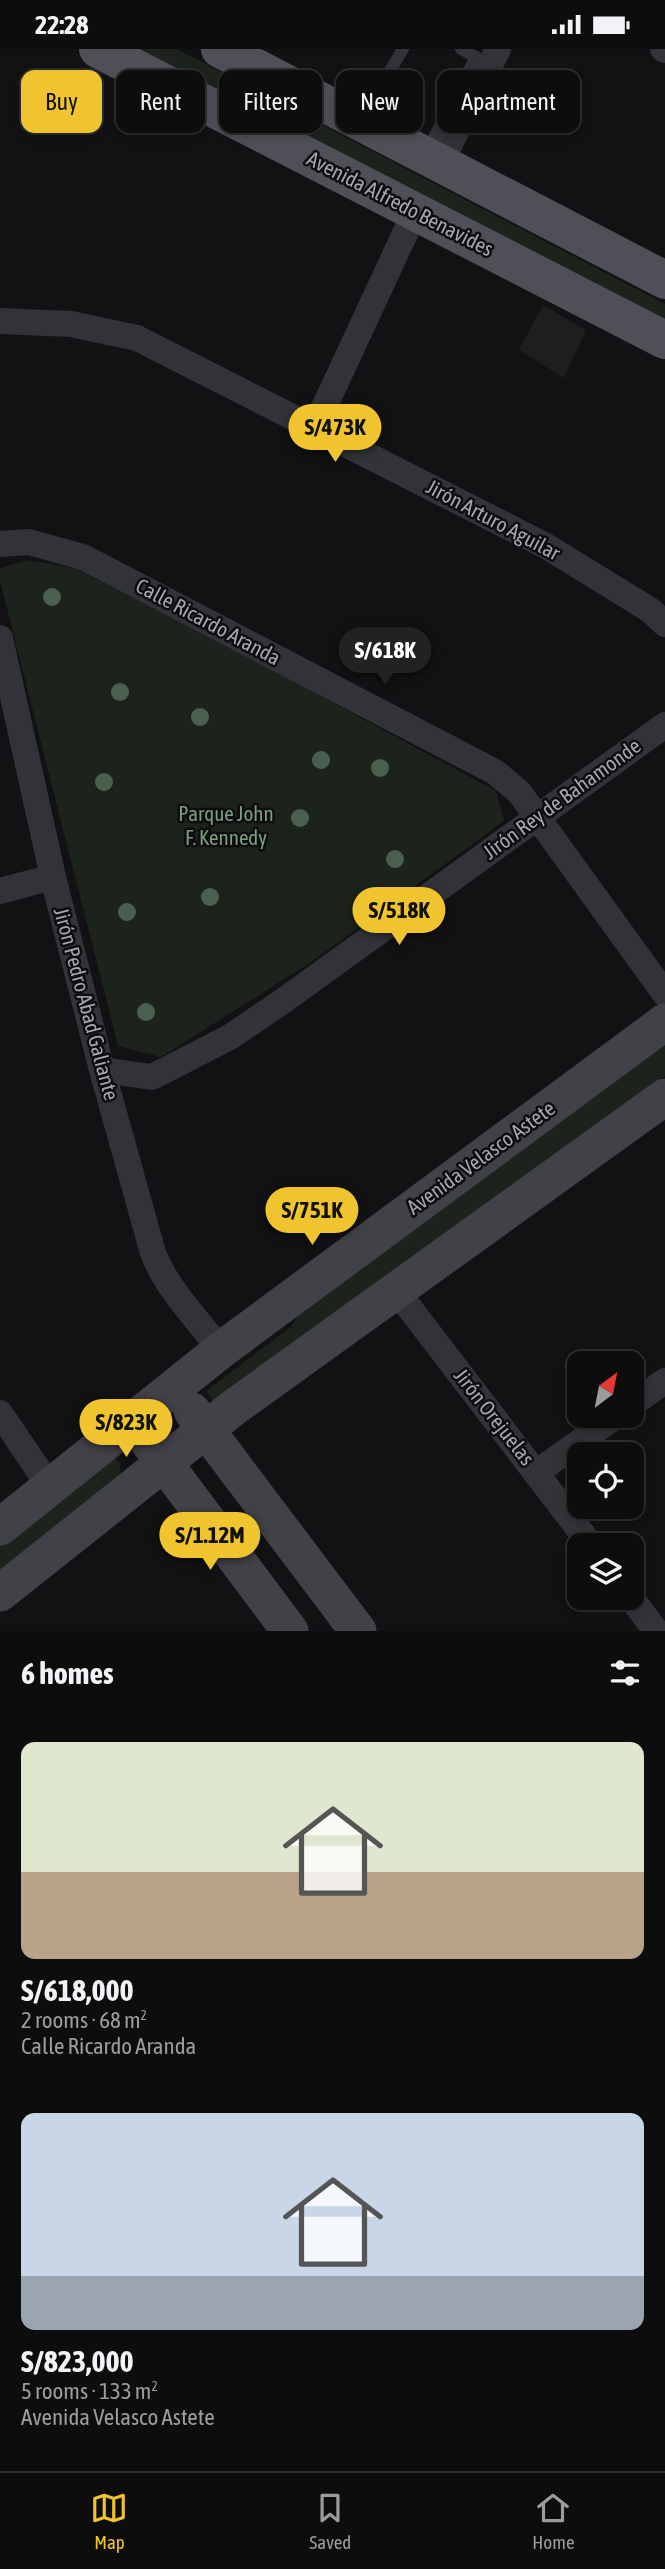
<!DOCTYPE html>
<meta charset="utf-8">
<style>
:root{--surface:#0e0d0e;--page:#1c1b1c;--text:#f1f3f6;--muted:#9b9c9e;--line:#2e2d2e;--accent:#efc42e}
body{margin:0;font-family:"Asap Condensed",sans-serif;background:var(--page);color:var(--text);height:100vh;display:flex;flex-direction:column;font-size:26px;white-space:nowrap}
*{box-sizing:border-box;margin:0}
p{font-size:23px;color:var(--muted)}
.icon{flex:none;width:38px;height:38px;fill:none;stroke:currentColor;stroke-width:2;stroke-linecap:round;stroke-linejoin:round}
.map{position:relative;height:1582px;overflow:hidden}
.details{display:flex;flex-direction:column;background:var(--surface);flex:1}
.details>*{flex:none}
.top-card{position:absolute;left:21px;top:21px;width:623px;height:63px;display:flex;gap:14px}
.needle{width:46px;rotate:32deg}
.fabs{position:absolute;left:567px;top:1302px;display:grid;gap:14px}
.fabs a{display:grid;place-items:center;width:77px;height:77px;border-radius:14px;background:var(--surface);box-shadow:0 4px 10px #0003,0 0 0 2px var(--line);font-size:35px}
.price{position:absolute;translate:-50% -60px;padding:0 16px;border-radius:24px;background:var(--accent);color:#111;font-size:23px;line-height:46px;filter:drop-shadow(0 2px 4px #0008)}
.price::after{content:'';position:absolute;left:50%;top:42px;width:21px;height:16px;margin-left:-10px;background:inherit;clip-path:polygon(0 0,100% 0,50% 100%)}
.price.current{background:#222;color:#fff}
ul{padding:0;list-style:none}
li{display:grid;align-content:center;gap:14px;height:371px;padding:0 21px}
li span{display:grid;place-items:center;height:217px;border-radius:14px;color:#555}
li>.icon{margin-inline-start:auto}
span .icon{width:126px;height:126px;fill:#fffc;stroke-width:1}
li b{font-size:30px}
h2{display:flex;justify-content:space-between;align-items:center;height:84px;padding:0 21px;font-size:30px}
.pill{padding:0 24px;border-radius:14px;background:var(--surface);box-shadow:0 4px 10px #0003,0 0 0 2px var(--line);font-size:24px;line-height:63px}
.pill.current{background:var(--accent);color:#111}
.status{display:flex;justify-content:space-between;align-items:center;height:49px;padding:0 35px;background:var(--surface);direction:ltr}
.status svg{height:19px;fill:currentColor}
.dock{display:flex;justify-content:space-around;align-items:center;height:98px;border-top:2px solid var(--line);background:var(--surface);font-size:19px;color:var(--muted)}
.dock a{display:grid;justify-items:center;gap:4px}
.dock .current{color:var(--accent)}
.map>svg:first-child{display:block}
</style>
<div class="status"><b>22:28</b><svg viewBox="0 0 49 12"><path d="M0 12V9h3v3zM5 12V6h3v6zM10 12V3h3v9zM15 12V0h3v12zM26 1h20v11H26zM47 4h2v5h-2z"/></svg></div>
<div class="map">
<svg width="665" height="1582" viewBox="0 0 665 1582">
<rect width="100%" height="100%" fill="#121113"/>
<path fill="#1e1d20" d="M543 256 586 281 564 329 519 301Z"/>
<path fill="#1c231d" d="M121 0H177L665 255V280Z
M28 511 75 519 280 625 496 742 504 772 310 914 161 1008 118 997 0 532V519Z
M665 991V1027L220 1352 214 1353 206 1342 291 1278 305 1256Z
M112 1406 120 1414 121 1434 0 1529V1493Z"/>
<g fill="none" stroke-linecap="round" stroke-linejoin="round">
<path stroke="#323338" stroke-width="12" d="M362 69 403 0
M427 102 476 8 461 0"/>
<path stroke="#323338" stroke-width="26" d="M663 0 665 1
M440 114 498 0
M0 272 71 275 137 289 546 497 650 561 665 575
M315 378 415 163
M0 495 29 493 83 508 495 723 519 743 665 945
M0 589 53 828 102 1021 153 1204C167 1240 197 1270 221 1301
M0 842 53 828
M102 1021 152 1028 230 988 283 952 665 676
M395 1240 591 1496
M632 1355 665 1332
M0 1364 50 1438
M537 1423 616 1367
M631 1549 656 1582"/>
<path stroke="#414148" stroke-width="37" d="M192 1362 358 1582
M150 1395 290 1582
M0 1478 221 1301 665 973
M0 1544 233 1359 665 1048"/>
<path stroke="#4f4f57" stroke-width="38" d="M98 0 665 291
M220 0 665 231"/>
</g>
<g fill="#4b5f4f">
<circle cx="52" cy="548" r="9"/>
<circle cx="120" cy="643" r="9"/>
<circle cx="200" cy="668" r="9"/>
<circle cx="321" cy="711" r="9"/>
<circle cx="380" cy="719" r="9"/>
<circle cx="104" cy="733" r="9"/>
<circle cx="300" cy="769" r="9"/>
<circle cx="395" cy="810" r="9"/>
<circle cx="210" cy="848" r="9"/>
<circle cx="127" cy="863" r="9"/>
<circle cx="146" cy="963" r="9"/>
</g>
<g text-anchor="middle" stroke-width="5" stroke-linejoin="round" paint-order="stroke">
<g font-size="21" fill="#a3a6b3" stroke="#0d0c0e">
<text transform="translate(400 155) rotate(27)" y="7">Avenida Alfredo Benavides</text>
<text transform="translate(493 471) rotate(28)" y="7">Jirón Arturo Aguilar</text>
<text transform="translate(208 573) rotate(28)" y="7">Calle Ricardo Aranda</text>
<text transform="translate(562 750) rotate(-36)" y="7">Jirón Rey de Bahamonde</text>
<text transform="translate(86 955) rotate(75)" y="7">Jirón Pedro Abad Galiante</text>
<text transform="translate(481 1109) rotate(-36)" y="7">Avenida Velasco Astete</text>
<text transform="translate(494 1368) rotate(52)" y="7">Jirón Orejuelas</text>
</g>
<g font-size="21" fill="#7a9e80" stroke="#0d0c0e">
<text x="226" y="772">Parque John<tspan x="226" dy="24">F. Kennedy</tspan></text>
</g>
</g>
</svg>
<div class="fabs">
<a><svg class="needle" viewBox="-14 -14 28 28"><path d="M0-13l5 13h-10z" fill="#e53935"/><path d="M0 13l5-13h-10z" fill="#9b9c9e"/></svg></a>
<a><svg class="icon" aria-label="locate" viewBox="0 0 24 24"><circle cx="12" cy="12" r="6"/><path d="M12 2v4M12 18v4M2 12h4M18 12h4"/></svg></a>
<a><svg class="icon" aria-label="layers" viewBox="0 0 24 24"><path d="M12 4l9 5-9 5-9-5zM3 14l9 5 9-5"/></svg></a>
</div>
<b class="price" style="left:335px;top:415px">S/473K</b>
<b class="price current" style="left:385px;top:638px">S/618K</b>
<b class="price" style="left:399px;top:898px">S/518K</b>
<b class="price" style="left:312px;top:1198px">S/751K</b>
<b class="price" style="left:126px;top:1410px">S/823K</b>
<b class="price" style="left:210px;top:1523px">S/1.12M</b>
<div class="top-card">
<a class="pill current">Buy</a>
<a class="pill">Rent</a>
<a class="pill">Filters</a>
<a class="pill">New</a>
<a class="pill">Apartment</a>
</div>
</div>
<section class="details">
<h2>6 homes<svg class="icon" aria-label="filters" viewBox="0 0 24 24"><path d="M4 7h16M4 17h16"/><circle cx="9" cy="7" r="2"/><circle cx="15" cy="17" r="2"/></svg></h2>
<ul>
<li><span style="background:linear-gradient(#dfe7d0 60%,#b9a48a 0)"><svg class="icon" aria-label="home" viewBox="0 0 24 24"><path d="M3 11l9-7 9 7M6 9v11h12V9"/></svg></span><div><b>S/618,000</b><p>2 rooms · 68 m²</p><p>Calle Ricardo Aranda</p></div></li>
<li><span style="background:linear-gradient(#c9d6e8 75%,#9aa5b1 0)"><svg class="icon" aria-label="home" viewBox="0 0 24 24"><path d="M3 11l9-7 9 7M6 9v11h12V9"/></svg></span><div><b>S/823,000</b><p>5 rooms · 133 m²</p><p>Avenida Velasco Astete</p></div></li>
</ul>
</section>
<nav class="dock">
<a class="current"><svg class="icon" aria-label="map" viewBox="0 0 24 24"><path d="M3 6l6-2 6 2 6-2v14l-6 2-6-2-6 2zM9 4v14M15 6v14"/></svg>Map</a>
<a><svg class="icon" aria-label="saved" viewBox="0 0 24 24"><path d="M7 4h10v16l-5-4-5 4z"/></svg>Saved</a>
<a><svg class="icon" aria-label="home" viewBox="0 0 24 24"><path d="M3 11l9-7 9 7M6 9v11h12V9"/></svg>Home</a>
</nav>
